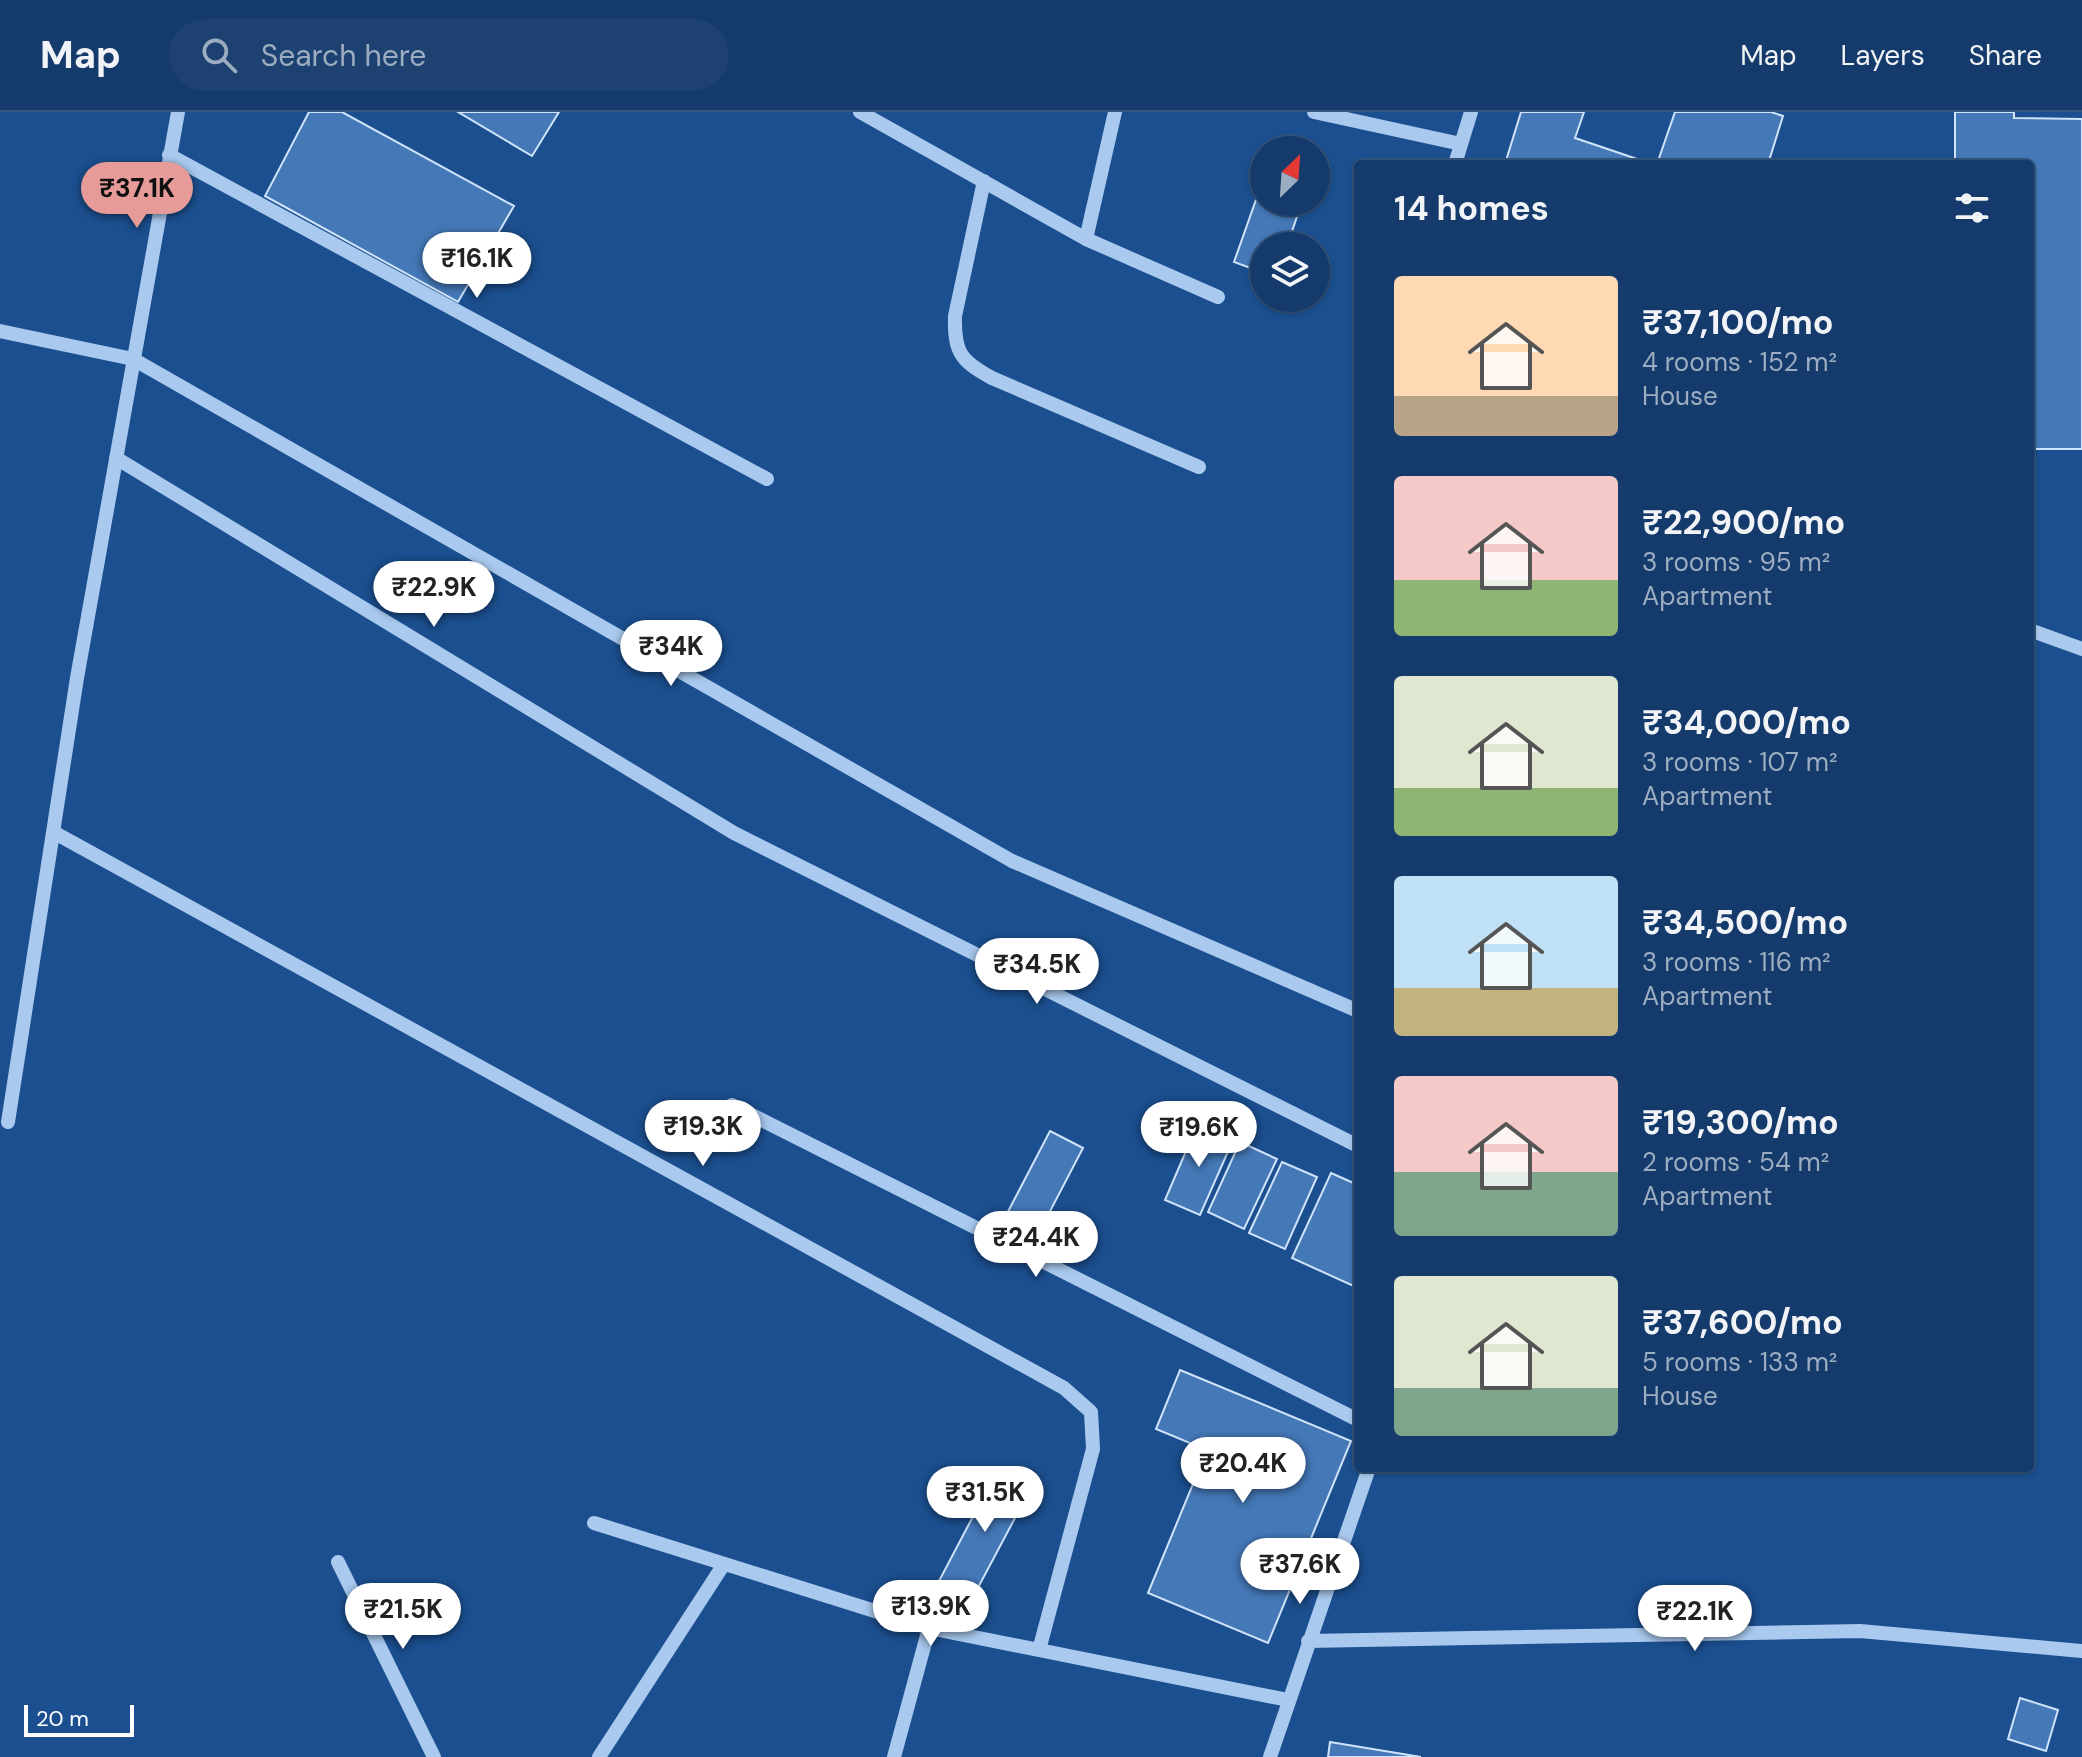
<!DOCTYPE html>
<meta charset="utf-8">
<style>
:root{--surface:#143b6b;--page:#1d4271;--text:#f1f3f6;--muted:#9dadc1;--line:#33557e;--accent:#e69b98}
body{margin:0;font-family:"DM Sans",sans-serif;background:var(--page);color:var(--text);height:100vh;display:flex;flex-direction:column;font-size:30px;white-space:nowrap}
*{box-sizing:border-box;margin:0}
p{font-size:26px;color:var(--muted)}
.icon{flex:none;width:44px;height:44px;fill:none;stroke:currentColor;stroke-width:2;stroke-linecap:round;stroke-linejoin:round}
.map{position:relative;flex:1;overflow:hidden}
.side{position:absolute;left:1354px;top:48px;width:680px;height:1312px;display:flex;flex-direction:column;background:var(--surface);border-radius:8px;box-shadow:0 2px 6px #0004,0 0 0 2px var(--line)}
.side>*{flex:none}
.needle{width:52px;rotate:25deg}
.buttons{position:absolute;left:1250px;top:24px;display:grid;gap:16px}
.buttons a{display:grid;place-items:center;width:80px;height:80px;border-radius:50%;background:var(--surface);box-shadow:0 2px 6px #0004,0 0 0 2px var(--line);font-size:40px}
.scale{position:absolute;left:24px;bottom:20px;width:110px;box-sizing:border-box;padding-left:8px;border:4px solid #fff;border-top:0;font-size:22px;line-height:28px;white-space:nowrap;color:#fff;-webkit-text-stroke:6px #1b4f8f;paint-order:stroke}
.price{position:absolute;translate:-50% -68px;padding:0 18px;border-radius:28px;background:#fff;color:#222;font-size:26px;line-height:52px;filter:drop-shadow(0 2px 4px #0008)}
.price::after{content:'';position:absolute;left:50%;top:48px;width:24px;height:18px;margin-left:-12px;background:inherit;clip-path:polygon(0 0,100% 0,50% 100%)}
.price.active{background:var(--accent);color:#111}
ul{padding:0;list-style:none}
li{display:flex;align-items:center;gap:24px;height:200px;padding:0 40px}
li span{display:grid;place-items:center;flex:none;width:224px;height:160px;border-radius:8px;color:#555}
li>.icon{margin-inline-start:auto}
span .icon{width:96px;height:96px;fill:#fffc;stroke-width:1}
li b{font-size:34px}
h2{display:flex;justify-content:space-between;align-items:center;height:96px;padding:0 40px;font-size:34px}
header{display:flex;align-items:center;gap:48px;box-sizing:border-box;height:112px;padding:0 40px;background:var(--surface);border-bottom:2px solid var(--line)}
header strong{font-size:38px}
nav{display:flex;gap:44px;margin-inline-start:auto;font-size:28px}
.search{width:560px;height:72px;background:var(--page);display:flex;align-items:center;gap:20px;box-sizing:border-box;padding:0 28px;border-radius:44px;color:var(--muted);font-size:30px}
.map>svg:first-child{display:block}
</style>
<header>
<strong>Map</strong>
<div class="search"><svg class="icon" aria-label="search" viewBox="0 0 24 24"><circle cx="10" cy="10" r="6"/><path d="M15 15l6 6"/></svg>Search here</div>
<nav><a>Map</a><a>Layers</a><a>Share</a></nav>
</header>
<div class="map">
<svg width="2082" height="1645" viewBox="0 0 2082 1645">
<rect width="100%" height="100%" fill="#1b4f8f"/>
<path fill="#4478b7" stroke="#cfe3fa" stroke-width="2" d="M309 0H342L514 94 458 190 265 84Z
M458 0H559L532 44Z
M1521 0H1584L1575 26 1652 52H1505Z
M1675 0H1771L1783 4 1768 52H1657Z
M1955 0H2014V6L2082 7V337H2030V52H1955Z
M1264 65V90H1302L1287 134H1264V161L1234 150Z
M1198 1011 1234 1026 1200 1103 1165 1088Z
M1050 1019 1083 1036 1034 1130 1001 1113Z
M1240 1030 1277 1047 1244 1117 1208 1100Z
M1282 1050 1317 1065 1285 1137 1249 1121Z
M1331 1061 1358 1073V1176L1292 1146Z
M1180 1258 1351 1329 1268 1531 1148 1481 1207 1338 1156 1317Z
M998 1357 1032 1374 972 1487 939 1469Z
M2020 1586 2058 1598 2046 1639 2008 1627Z
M1330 1630 1421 1645H1328Z"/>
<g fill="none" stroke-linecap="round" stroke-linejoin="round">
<path stroke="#a9c9ee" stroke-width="14" d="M860 0 1086 127 1218 185
M1314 0 1461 32
M169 43 767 367
M1455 52 1471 0
M984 69 955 204C954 241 961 249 992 266L1199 355
M1086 127 1115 0
M0 219 133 247 1012 749 1358 899
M116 346 734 721 1358 1034
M2030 518 2082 537
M55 721 1064 1276 1091 1300 1093 1337 1039 1538
M732 993 1358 1308
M8 1010 77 566 178 0
M594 1411 929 1516 1288 1588
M338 1450 434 1645
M1308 1529 1860 1519 2082 1539
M599 1645 724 1452
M894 1645 929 1516
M1270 1645 1369 1356"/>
</g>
</svg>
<div class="buttons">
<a><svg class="needle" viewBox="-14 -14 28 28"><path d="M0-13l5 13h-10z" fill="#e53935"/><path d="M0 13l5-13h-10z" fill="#9dadc1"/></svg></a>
<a><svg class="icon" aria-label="layers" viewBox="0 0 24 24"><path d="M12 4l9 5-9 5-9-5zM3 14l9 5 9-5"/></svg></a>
</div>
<div class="scale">20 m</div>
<b class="price active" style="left:137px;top:118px">₹37.1K</b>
<b class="price" style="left:477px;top:188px">₹16.1K</b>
<b class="price" style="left:434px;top:517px">₹22.9K</b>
<b class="price" style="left:671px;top:576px">₹34K</b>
<b class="price" style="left:1037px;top:894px">₹34.5K</b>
<b class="price" style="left:703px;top:1056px">₹19.3K</b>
<b class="price" style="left:1199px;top:1057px">₹19.6K</b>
<b class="price" style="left:1036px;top:1167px">₹24.4K</b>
<b class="price" style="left:1243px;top:1393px">₹20.4K</b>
<b class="price" style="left:985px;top:1422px">₹31.5K</b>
<b class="price" style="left:1300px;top:1494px">₹37.6K</b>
<b class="price" style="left:931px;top:1536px">₹13.9K</b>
<b class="price" style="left:403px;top:1539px">₹21.5K</b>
<b class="price" style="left:1695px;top:1541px">₹22.1K</b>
<section class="side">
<h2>14 homes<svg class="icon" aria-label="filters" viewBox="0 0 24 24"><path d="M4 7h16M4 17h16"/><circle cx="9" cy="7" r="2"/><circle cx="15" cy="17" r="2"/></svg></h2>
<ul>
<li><span style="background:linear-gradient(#ffd9b3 75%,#b9a48a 0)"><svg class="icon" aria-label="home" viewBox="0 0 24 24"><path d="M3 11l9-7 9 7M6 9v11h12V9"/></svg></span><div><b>₹37,100/mo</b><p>4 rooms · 152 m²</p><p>House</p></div></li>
<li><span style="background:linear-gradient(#f6c9c9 65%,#8fb573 0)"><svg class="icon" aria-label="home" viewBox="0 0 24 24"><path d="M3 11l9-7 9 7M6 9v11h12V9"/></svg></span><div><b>₹22,900/mo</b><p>3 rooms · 95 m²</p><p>Apartment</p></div></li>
<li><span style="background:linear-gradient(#dfe7d0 70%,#8fb573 0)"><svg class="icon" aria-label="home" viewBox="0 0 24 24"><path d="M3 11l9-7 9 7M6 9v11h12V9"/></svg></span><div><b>₹34,000/mo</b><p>3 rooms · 107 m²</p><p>Apartment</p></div></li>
<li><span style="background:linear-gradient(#bfe0f5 70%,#c2b280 0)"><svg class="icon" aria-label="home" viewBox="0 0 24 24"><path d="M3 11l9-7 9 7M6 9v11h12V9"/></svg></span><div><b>₹34,500/mo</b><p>3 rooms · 116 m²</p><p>Apartment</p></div></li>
<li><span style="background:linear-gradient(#f6c9c9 60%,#7fa58c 0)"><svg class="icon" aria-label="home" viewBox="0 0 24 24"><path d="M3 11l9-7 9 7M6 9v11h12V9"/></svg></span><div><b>₹19,300/mo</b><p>2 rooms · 54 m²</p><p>Apartment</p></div></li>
<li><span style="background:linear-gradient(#dfe7d0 70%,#7fa58c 0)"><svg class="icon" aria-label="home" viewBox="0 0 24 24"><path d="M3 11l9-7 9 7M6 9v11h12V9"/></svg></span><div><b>₹37,600/mo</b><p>5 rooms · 133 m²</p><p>House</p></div></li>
</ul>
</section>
</div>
